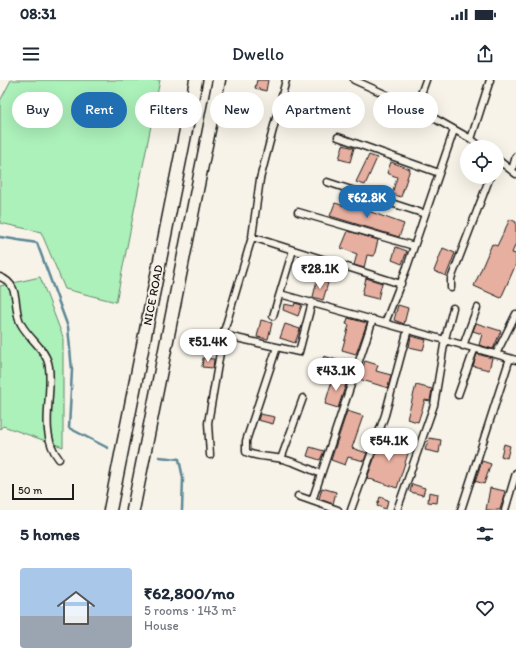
<!DOCTYPE html>
<meta charset="utf-8">
<style>
:root{--surface:#fff;--page:#f2f2f3;--text:#1f2937;--muted:#747a83;--line:#e0e1e3;--accent:#1f6fb2}
body{margin:0;font-family:Itim,sans-serif;background:var(--page);color:var(--text);height:100vh;display:flex;flex-direction:column;font-size:15px;white-space:nowrap}
*{box-sizing:border-box;margin:0}
p{font-size:13px;color:var(--muted)}
.icon{flex:none;width:22px;height:22px;fill:none;stroke:currentColor;stroke-width:2;stroke-linecap:round;stroke-linejoin:round}
.map{position:relative;height:430px;overflow:hidden}
.drawer{display:flex;flex-direction:column;background:var(--surface);flex:1}
.drawer>*{flex:none}
.guide{position:absolute;left:12px;top:12px;width:492px;height:36px;display:flex;gap:8px}
.tools{position:absolute;left:460px;top:60px;display:grid;gap:8px}
.tools a{display:grid;place-items:center;width:44px;height:44px;border-radius:50%;background:var(--surface);box-shadow:0 4px 16px #0002;font-size:20px}
.scale{position:absolute;left:12px;bottom:10px;width:62px;box-sizing:border-box;padding-left:4px;border:2px solid #1c1c1c;border-top:0;font-size:11px;line-height:14px;white-space:nowrap;color:#1c1c1c;-webkit-text-stroke:3px #f7f3e8;paint-order:stroke}
.price{position:absolute;translate:-50% -34px;padding:0 9px;border-radius:14px;background:#fff;color:#222;font-size:13px;line-height:26px;filter:drop-shadow(0 1px 2px #0008)}
.price::after{content:'';position:absolute;left:50%;top:24px;width:12px;height:9px;margin-left:-6px;background:inherit;clip-path:polygon(0 0,100% 0,50% 100%)}
.price.active{background:var(--accent);color:#fff}
ul{padding:0;list-style:none}
li{display:flex;align-items:center;gap:12px;height:100px;padding:0 20px}
li+li{border-top:1px solid var(--line)}
li span{display:grid;place-items:center;flex:none;width:112px;height:80px;border-radius:4px;color:#555}
li>.icon{margin-inline-start:auto}
span .icon{width:48px;height:48px;fill:#fffc;stroke-width:1}
li b{font-size:17px}
h2{display:flex;justify-content:space-between;align-items:center;height:48px;padding:0 20px;font-size:17px}
.pill{padding:0 14px;border-radius:18px;background:var(--surface);box-shadow:0 4px 16px #0002;font-size:14px;line-height:36px}
.pill.active{background:var(--accent);color:#fff}
.status{display:flex;justify-content:space-between;align-items:center;height:28px;padding:0 20px;background:var(--surface);direction:ltr}
.status svg{height:11px;fill:currentColor}
header{display:flex;justify-content:space-between;align-items:center;height:52px;padding:0 20px;background:var(--surface);font-size:18px;font-weight:600}
.map>svg:first-child{display:block}
</style>
<div class="status"><b>08:31</b><svg viewBox="0 0 49 12"><path d="M0 12V9h3v3zM5 12V6h3v6zM10 12V3h3v9zM15 12V0h3v12zM26 1h20v11H26zM47 4h2v5h-2z"/></svg></div>
<header><svg class="icon" aria-label="menu" viewBox="0 0 24 24"><path d="M4 6h16M4 12h16M4 18h16"/></svg>Dwello<svg class="icon" aria-label="share" viewBox="0 0 24 24"><path d="M12 15V3M7 8l5-5 5 5M5 13v7h14v-7"/></svg></header>
<div class="map">
<svg width="516" height="430" viewBox="0 0 516 430">
<rect width="100%" height="100%" fill="#f7f3e8"/>
<filter id="ink" filterUnits="userSpaceOnUse"><feTurbulence type="fractalNoise" baseFrequency=".025" numOctaves="2"/><feDisplacementMap in="SourceGraphic" scale="8" xChannelSelector="R" yChannelSelector="G"/><feConvolveMatrix kernelMatrix="1 2 1 2 8 2 1 2 1" color-interpolation-filters="sRGB"/></filter>
<g filter="url(#ink)">
<path fill="#acf0ba" stroke="#64866b" d="M11 0H160L116 222 65 209 41 152 0 143V21Z
M40 197 63 257V367L3 346 0 349V206Z"/>
<g fill="none" stroke-linecap="round" stroke-linejoin="round">
<path stroke="#5c8796" stroke-width="2.5" d="M0 157 37 163 68 247 72 290 69 348 108 368
M159 377 179 379 183 398 182 430"/>
</g>
<path fill="#e7af9f" stroke="#1c1c1c" d="M257 0H268L266 11 255 8Z
M343 65 354 68 350 82 339 79Z
M369 75 377 78 365 105 356 102Z
M391 82 410 89 401 117 392 114 397 97 387 93Z
M335 123 348 127 349 124 404 144 399 157 330 136Z
M510 139 516 142V163L512 173 516 174V184L501 218 474 206 492 164 497 166Z
M348 151 378 160 374 176 367 175 364 188 354 185 357 174 341 168Z
M396 167 407 171 402 184 392 180Z
M443 168 455 173 446 196 434 191Z
M366 198 382 203 378 219 362 215Z
M317 200 328 203 323 220 313 217Z
M295 223 302 225 298 236 283 230 284 224 294 226Z
M398 225 408 228 404 244 394 240Z
M348 238 367 243 356 274 342 270 349 245 346 244Z
M261 240 272 243 268 259 257 257Z
M476 243 501 251 493 269 479 265 482 254 473 251Z
M285 244 300 249 295 263 280 258Z
M411 256 426 260 423 270 409 267Z
M477 274 492 278 489 290 473 286Z
M324 276 340 281 337 292 320 287Z
M203 278 214 279 213 288 202 287Z
M365 281 378 285 376 291 391 295 388 308 359 299Z
M333 297 347 301 338 328 325 324Z
M416 305 432 309 430 321 425 320 418 342 407 339Z
M347 331 363 336 352 368 367 373 364 381 348 377 345 385 331 380Z
M260 334 275 337 273 344 258 340Z
M383 355 411 364 397 408 367 398Z
M429 358 441 360 439 373 425 370Z
M504 364 510 366 507 378 501 376Z
M310 367 324 371 320 380 307 376Z
M482 381 491 384 484 404 475 401Z
M412 404 425 408 423 415 410 412Z
M322 408 336 412 333 424 319 419Z
M490 408 505 411 500 430H486Z
M429 412 438 414 437 423 428 422Z
M380 417 388 420 386 429 377 426Z"/>
<g fill="none" stroke-linecap="round" stroke-linejoin="round">
<g stroke="#1c1c1c" stroke-width="9">
<path id="street" d="M354 0 416 28 426 0
M416 28 471 59 481 67
M338 57 439 93
M471 59 490 0
M497 79 516 94
M512 90 516 76
M327 102 425 134
M298 132 414 166
M252 157 401 204
M0 197C22 205 12 229 21 244 29 259 47 270 49 287 53 318 38 353 59 379
M451 208V199L490 97
M280 214 516 280
M273 236 293 170
M385 243 407 187 454 50
M223 255 299 272 312 222
M463 266 477 228
M277 267 246 361V372C256 377 265 376 277 378 292 380 307 388 321 394
M496 274 516 234
M458 315 474 270
M210 375 208 343 223 255 252 157 260 99 286 0
M281 379 303 318
M298 416 338 430
M312 421 373 239
M351 430 385 335 408 249
M397 430 434 325 445 259 453 228
M461 430 510 278
M505 430 516 393"/>
</g>
<g stroke="#1c1c1c" stroke-width="15">
<path id="highway" d="M110 430 196 0
M133 430 219 0"/>
</g>
<use href="#street" stroke="#f7f3e8" stroke-width="6"/>
<use href="#highway" stroke="#f7f3e8" stroke-width="12"/>
</g>
</g>
<g text-anchor="middle" stroke-width="3.5" stroke-linejoin="round" paint-order="stroke">
<g font-size="12" fill="#1c1c1c" stroke="#f7f3e8">
<text transform="translate(153 215) rotate(-79)" y="4">NICE ROAD</text>
</g>
</g>
</svg>
<div class="tools">
<a><svg class="icon" aria-label="locate" viewBox="0 0 24 24"><circle cx="12" cy="12" r="6"/><path d="M12 2v4M12 18v4M2 12h4M18 12h4"/></svg></a>
</div>
<div class="scale">50 m</div>
<b class="price active" style="left:367px;top:139px">₹62.8K</b>
<b class="price" style="left:320px;top:210px">₹28.1K</b>
<b class="price" style="left:208px;top:283px">₹51.4K</b>
<b class="price" style="left:336px;top:312px">₹43.1K</b>
<b class="price" style="left:389px;top:382px">₹54.1K</b>
<div class="guide">
<a class="pill">Buy</a>
<a class="pill active">Rent</a>
<a class="pill">Filters</a>
<a class="pill">New</a>
<a class="pill">Apartment</a>
<a class="pill">House</a>
</div>
</div>
<section class="drawer">
<h2>5 homes<svg class="icon" aria-label="filters" viewBox="0 0 24 24"><path d="M4 7h16M4 17h16"/><circle cx="9" cy="7" r="2"/><circle cx="15" cy="17" r="2"/></svg></h2>
<ul>
<li><span style="background:linear-gradient(#a9c7e8 60%,#9aa5b1 0)"><svg class="icon" aria-label="home" viewBox="0 0 24 24"><path d="M3 11l9-7 9 7M6 9v11h12V9"/></svg></span><div><b>₹62,800/mo</b><p>5 rooms · 143 m²</p><p>House</p></div><svg class="icon" aria-label="heart" viewBox="0 0 24 24"><path d="M12 20l-8-8c-3-5 5-10 8-4 3-6 11-1 8 4z"/></svg></li>
</ul>
</section>
